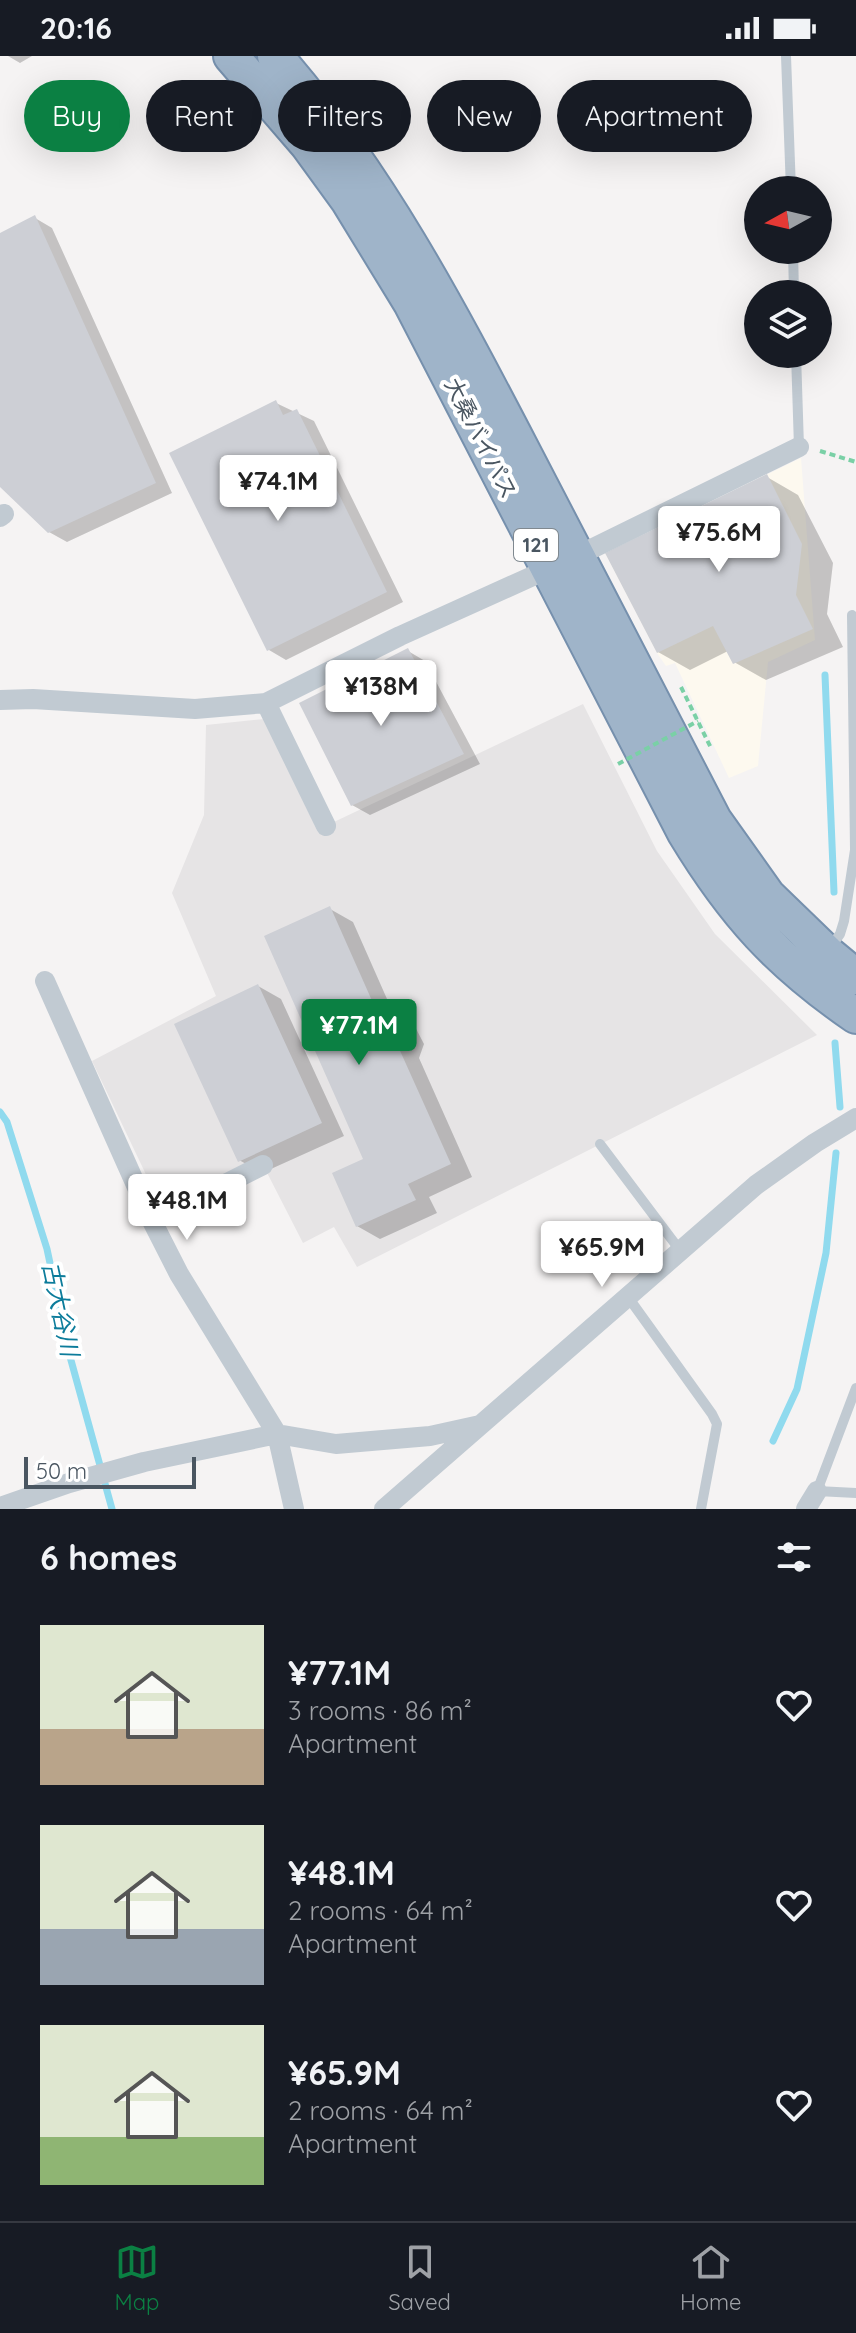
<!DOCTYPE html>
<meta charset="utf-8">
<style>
:root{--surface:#171b24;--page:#242831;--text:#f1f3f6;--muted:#9ea1a6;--line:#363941;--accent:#0b8043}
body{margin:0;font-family:Quicksand,"Noto Sans JP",sans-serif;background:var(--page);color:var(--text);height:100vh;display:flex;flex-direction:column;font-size:30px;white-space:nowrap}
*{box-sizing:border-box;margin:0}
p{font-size:26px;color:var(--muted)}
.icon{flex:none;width:44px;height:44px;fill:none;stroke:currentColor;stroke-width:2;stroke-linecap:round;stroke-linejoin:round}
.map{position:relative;height:1453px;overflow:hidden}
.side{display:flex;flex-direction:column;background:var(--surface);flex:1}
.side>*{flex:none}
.hud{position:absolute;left:24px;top:24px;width:808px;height:72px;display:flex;gap:16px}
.needle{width:52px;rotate:262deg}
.buttons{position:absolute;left:744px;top:120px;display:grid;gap:16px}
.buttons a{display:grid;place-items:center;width:88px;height:88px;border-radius:50%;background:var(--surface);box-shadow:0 8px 32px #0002;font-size:40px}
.scale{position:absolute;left:24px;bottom:20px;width:172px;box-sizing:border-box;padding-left:8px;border:4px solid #4a5661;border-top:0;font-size:22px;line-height:28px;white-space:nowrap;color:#4a5661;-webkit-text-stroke:6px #fff;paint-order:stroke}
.price{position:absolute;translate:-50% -68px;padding:0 18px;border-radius:8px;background:#fff;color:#222;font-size:26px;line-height:52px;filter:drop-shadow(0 2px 4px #0008)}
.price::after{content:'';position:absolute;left:50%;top:48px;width:24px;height:18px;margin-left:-12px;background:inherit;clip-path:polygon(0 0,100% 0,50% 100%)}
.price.on{background:var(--accent);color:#fff}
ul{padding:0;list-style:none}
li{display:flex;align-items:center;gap:24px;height:200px;padding:0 40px}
li span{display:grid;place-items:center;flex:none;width:224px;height:160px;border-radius:0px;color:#555}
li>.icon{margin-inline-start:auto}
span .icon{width:96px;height:96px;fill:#fffc;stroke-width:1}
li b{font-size:34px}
h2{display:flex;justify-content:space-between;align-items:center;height:96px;padding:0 40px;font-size:34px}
.tag{padding:0 28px;border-radius:36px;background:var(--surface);box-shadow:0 8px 32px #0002;font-size:28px;line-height:72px}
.tag.on{background:var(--accent);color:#fff}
.status{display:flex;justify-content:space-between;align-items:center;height:56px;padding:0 40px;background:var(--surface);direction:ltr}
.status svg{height:22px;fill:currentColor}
.dock{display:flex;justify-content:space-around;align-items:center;height:112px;border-top:2px solid var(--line);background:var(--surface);font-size:22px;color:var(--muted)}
.dock a{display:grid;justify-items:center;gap:4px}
.dock .on{color:var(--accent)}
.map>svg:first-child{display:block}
</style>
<div class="status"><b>20:16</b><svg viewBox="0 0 49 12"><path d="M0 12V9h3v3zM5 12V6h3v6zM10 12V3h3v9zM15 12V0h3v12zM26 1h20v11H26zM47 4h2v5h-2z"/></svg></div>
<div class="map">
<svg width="856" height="1453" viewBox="0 0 856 1453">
<rect width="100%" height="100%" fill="#f5f3f3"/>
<path fill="#fdf9ef" d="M801 402 815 584 768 606 758 710 729 722 675 607 666 610 657 597 605 497Z"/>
<path fill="#e6e4e5" d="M583 648 657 795 715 878 817 979 357 1211 334 1171 303 1187 261 1105 160 1148 92 1005 216 940 172 837 204 759 206 669 264 663 317 774Z"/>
<path fill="#0003" d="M8 0H32L20 7Z
M35 162 52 172 172 437 67 486 49 476 0 426V179Z
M276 347 314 365 403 546 286 604 269 594Z
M767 421 798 439 833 507 827 558 843 591 766 624 734 606 728 595 690 614 658 596Z
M408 595 425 605 480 708 370 759 352 749Z
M330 853 353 866 391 952 411 963 424 988 419 1002 472 1121 429 1141 437 1157 380 1183 357 1170 366 1104Z
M258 930 281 943 344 1080 262 1117 239 1104Z"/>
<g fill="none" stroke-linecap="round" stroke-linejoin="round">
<path stroke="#90daee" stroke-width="7" d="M825 619 834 836
M835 987 840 1051
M0 1056 7 1066 47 1193 69 1297 112 1453
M773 1385 797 1333 826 1197 836 1097"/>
</g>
<path fill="#cdcfd5" d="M35 159 156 427 48 477 0 431V177Z
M276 344 283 359 297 353 387 536 267 595 169 397Z
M767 418 802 488 796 539 813 573 733 608 713 570 657 597 605 497Z
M408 592 464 698 351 750 299 647Z
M330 850 373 947 388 948 402 974 397 988 451 1108 408 1128 416 1144 356 1171 332 1117 363 1103 264 880Z
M258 928 322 1067 238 1106 174 968Z"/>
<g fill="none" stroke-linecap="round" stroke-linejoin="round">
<g stroke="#7690ad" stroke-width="38">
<path id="trunk" d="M231 0 308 89 348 144 411 247 685 777C734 858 778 906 856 960
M275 0C377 116 448 252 519 388 584 513 649 639 714 764L768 840 827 897 856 921"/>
</g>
<path stroke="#7ad0a6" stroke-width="4" stroke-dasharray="6 4" stroke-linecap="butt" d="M820 395 856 406
M681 631 711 692"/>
<path stroke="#c1cad2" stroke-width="10" d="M786 0 791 134
M793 194 794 238
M796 298 799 391
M830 892 840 878 844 865 855 794 852 559
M600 1088 679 1193
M628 1241 712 1358 717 1368 701 1453
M856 1332 817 1435 856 1437"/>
<path stroke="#c1cad2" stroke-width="20" d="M0 461 4 458
M0 644 33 643 195 653 266 647 400 580 577 500 799 391
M266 647 326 770
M45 925 152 1165 179 1218 277 1378 294 1453
M152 1165 263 1109
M0 1451 69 1427 144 1406 277 1378 336 1388 430 1380 480 1369
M384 1453 756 1129 815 1087 856 1062
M806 1453 817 1435"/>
<use href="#trunk" stroke="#9fb4c9" stroke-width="34"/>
<path stroke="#7ad0a6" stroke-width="4" stroke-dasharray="6 4" stroke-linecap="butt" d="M618 708 698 665"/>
</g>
<g text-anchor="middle" stroke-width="8" stroke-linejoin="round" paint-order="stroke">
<rect fill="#fff" stroke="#808990" stroke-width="2" x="514" y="473" width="44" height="32" rx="6"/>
<g font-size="20" font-weight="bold" fill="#4a5661">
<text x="536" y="496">121</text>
</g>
<g font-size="22" fill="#4a5661" stroke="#fff">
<text transform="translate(481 382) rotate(63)" y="8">大桑バイパス</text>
</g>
<g font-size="24" font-style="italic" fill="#0c7c9b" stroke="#fff">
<text transform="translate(60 1253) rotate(78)" y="8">古大谷川</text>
</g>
</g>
</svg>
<div class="buttons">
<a><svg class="needle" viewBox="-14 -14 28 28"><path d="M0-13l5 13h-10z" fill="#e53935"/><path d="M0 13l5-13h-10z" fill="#9ea1a6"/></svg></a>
<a><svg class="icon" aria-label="layers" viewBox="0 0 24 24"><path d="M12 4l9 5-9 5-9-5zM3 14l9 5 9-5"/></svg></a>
</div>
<div class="scale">50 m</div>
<b class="price" style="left:278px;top:467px">¥74.1M</b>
<b class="price" style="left:719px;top:518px">¥75.6M</b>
<b class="price" style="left:381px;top:672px">¥138M</b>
<b class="price on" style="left:359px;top:1011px">¥77.1M</b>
<b class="price" style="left:187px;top:1186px">¥48.1M</b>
<b class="price" style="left:602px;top:1233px">¥65.9M</b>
<div class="hud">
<a class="tag on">Buy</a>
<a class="tag">Rent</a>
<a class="tag">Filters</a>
<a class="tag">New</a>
<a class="tag">Apartment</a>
</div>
</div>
<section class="side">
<h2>6 homes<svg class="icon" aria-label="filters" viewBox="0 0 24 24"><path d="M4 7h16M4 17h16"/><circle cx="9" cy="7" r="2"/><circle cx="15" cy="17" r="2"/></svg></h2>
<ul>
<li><span style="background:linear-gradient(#dfe7d0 65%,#b9a48a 0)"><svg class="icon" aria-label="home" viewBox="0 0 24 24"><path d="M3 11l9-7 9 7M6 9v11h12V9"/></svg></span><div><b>¥77.1M</b><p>3 rooms · 86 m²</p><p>Apartment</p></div><svg class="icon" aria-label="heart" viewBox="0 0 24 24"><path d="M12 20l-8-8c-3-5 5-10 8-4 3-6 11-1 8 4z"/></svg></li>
<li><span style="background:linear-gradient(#dfe7d0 65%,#9aa5b1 0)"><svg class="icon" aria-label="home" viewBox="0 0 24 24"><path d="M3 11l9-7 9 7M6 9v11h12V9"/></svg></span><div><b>¥48.1M</b><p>2 rooms · 64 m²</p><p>Apartment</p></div><svg class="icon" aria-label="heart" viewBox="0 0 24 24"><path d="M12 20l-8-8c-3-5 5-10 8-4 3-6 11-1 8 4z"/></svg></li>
<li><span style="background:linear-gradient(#dfe7d0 70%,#8fb573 0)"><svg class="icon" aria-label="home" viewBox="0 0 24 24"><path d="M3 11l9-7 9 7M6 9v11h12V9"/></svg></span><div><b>¥65.9M</b><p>2 rooms · 64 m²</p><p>Apartment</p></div><svg class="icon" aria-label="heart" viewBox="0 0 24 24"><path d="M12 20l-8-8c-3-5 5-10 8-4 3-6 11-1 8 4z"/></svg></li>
</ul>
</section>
<nav class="dock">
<a class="on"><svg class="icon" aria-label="map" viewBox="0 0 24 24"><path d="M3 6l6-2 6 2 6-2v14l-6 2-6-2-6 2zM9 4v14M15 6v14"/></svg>Map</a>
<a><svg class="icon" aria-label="saved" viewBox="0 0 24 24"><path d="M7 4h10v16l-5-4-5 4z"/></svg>Saved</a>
<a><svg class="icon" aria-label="home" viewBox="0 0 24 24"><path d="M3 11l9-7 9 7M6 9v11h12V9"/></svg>Home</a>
</nav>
